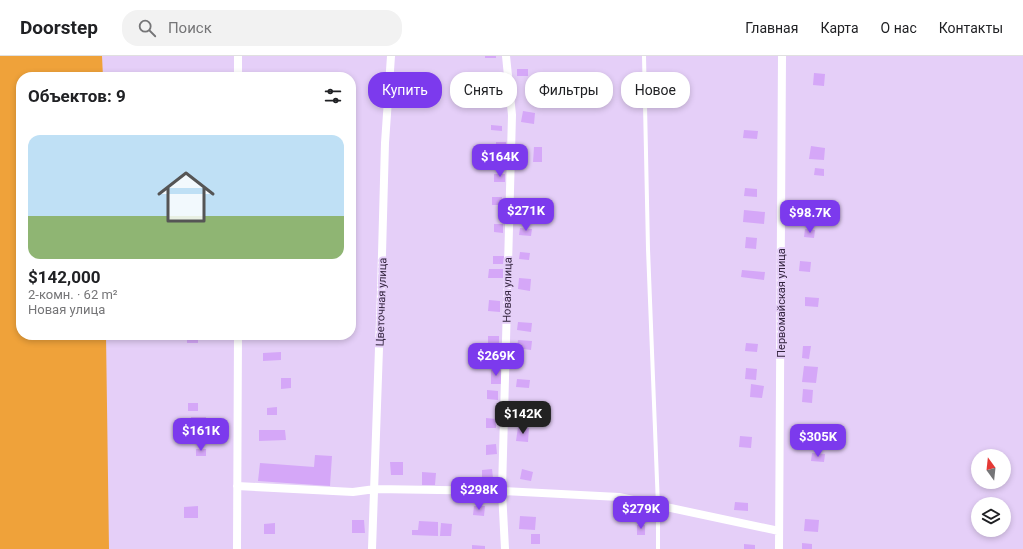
<!DOCTYPE html>
<html lang="ru">
<meta charset="utf-8">
<style>
:root{--surface:#fff;--page:#f2f2f2;--text:#202124;--muted:#757577;--line:#e0e0e0;--accent:#7c3aed}
body{margin:0;font-family:Roboto,sans-serif;background:var(--page);color:var(--text);height:100vh;display:flex;flex-direction:column;font-size:15px;white-space:nowrap}
*{box-sizing:border-box;margin:0}
p{font-size:13px;color:var(--muted)}
.icon{flex:none;width:22px;height:22px;fill:none;stroke:currentColor;stroke-width:2;stroke-linecap:round;stroke-linejoin:round}
.map{position:relative;flex:1;overflow:hidden}
.sheet{position:absolute;left:16px;top:16px;width:340px;height:268px;display:flex;flex-direction:column;background:var(--surface);border-radius:16px;box-shadow:0 2px 6px #0003}
.sheet>*{flex:none}
.banner{position:absolute;left:368px;top:16px;width:380px;height:36px;display:flex;gap:8px}
.needle{width:26px;rotate:345deg}
.fabs{position:absolute;left:971px;top:393px;display:grid;gap:8px}
.fabs a{display:grid;place-items:center;width:40px;height:40px;border-radius:50%;background:var(--surface);box-shadow:0 2px 6px #0003;font-size:20px}
.price{position:absolute;translate:-50% -34px;padding:0 9px;border-radius:8px;background:var(--accent);color:#fff;font-size:13px;line-height:26px;filter:drop-shadow(0 1px 2px #0008)}
.price::after{content:'';position:absolute;left:50%;top:24px;width:12px;height:9px;margin-left:-6px;background:inherit;clip-path:polygon(0 0,100% 0,50% 100%)}
.price.on{background:#222;color:#fff}
ul{padding:0;list-style:none}
li{display:grid;align-content:center;gap:8px;height:212px;padding:0 12px}
li span{display:grid;place-items:center;height:124px;border-radius:12px;color:#555}
li>.icon{margin-inline-start:auto}
span .icon{width:72px;height:72px;fill:#fffc;stroke-width:1}
li b{font-size:17px}
h2{display:flex;justify-content:space-between;align-items:center;height:48px;padding:0 12px;font-size:17px}
.tag{padding:0 14px;border-radius:16px;background:var(--surface);box-shadow:0 2px 6px #0003;font-size:14px;line-height:36px}
.tag.on{background:var(--accent);color:#fff}
header{display:flex;align-items:center;gap:24px;box-sizing:border-box;height:56px;padding:0 20px;background:var(--surface);border-bottom:1px solid var(--line)}
header strong{font-size:19px}
nav{display:flex;gap:22px;margin-inline-start:auto;font-size:14px}
.search{width:280px;height:36px;background:var(--page);display:flex;align-items:center;gap:10px;box-sizing:border-box;padding:0 14px;border-radius:16px;color:var(--muted);font-size:15px}
.map>svg:first-child{display:block}
</style>
<header>
<strong>Doorstep</strong>
<div class="search"><svg class="icon" aria-label="search" viewBox="0 0 24 24"><circle cx="10" cy="10" r="6"/><path d="M15 15l6 6"/></svg>Поиск</div>
<nav><a>Главная</a><a>Карта</a><a>О нас</a><a>Контакты</a></nav>
</header>
<div class="map">
<svg width="1023" height="493" viewBox="0 0 1023 493">
<rect width="100%" height="100%" fill="#e5cff8"/>
<path fill="#efa23a" d="M0 0H102L103 21H21V279H106L109 493H0Z"/>
<path fill="#d5a7f8" d="M485 0H496V2H485Z
M517 13H528V20H517Z
M814 17 825 18 824 30 813 29Z
M532 34H545V44H532Z
M523 55 535 57 534 68 521 66Z
M491 69 502 70V75L491 74Z
M744 74 758 75 757 83 743 82Z
M496 86H506V96L496 95Z
M811 90 825 92 824 104 809 103Z
M534 91H542V106H533Z
M815 112 824 113V120L814 119Z
M494 118H505V126H494Z
M745 132 757 133V141L744 140Z
M492 141H502V149H492Z
M524 151 534 152 533 162 523 161Z
M744 154 765 156 764 168 743 166Z
M494 168H503V177L494 176Z
M520 172 532 173 531 180 519 179Z
M805 173 815 174 814 182 804 181Z
M746 181 757 182 756 193 745 192Z
M520 196 530 197 529 204 519 203Z
M493 200H504L503 208H493Z
M800 205 811 206 810 216 799 215Z
M489 213H503V222H488Z
M742 214 765 216 764 224 741 221Z
M519 222 531 223 530 235 518 233Z
M805 241 819 242 818 251 805 250Z
M489 244 500 245V256L488 255Z
M518 266 532 267 531 276 517 274Z
M187 279H198V287H187Z
M488 280H499V289H488Z
M518 284 532 285 531 294 517 292Z
M746 287 758 288 757 296 745 295Z
M803 290H811L809 303 802 302Z
M281 296V304L263 305V297Z
M804 310 818 311 816 327 802 326Z
M746 312 757 313 756 324 745 323Z
M491 314H501V328H491Z
M281 322H291V332L281 333Z
M517 323 530 324 529 332 516 331Z
M751 328 764 330 762 342 750 341Z
M803 333 813 334 812 347 802 346Z
M487 334 498 335V344L487 343Z
M520 345 535 346 534 352 520 351Z
M188 347H198V355H188Z
M277 351V359H267V352Z
M191 361H206V376H191Z
M486 362 496 363V372H486Z
M518 371 529 372 528 386 516 385Z
M259 374H285L286 384 259 385Z
M740 380 752 381 751 392 739 391Z
M496 388 497 398 486 399V389Z
M196 393H206V400H196Z
M812 397 825 398 824 406 811 405Z
M315 399 332 400 330 430 258 425 260 407 314 411Z
M390 406H403V419H391Z
M492 413 493 422 482 423V414Z
M522 413 533 416 531 425 520 423Z
M422 416 436 417 435 429H422Z
M735 446 748 447V455L734 454Z
M198 450V462H184V451Z
M474 450H485L484 460 473 459Z
M520 460 536 461 535 474 519 473Z
M805 463 819 464 818 476 804 475Z
M352 464H364L365 477H352Z
M419 465 438 466V480L412 479V474H418Z
M275 467V478H264V468Z
M441 467 452 468 451 480H440Z
M637 469H645V479H637Z
M531 478H540V488H531Z
M802 487 812 488V493H802Z
M744 488 755 489V493H744Z
M472 489 485 490V493H472Z"/>
<g fill="none" stroke-linecap="round" stroke-linejoin="round">
<path stroke="#fff" stroke-width="4" d="M644 0 648 193 658 450V493"/>
<path stroke="#fff" stroke-width="8" d="M238 21V0
M237 430 353 436 375 433 502 435 619 441 779 475
M237 493 238 279
M372 493 381 235 385 87 391 0
M505 493 502 435 512 59 506 0
M779 493 782 0"/>
</g>
<g text-anchor="middle" stroke-width="4" stroke-linejoin="round" paint-order="stroke">
<g font-size="11" fill="#33243e" stroke="#e5cff8">
<text transform="translate(507 234) rotate(-89)" y="4">Новая улица</text>
<text transform="translate(381 246) rotate(-88)" y="4">Цветочная улица</text>
<text transform="translate(781 247) rotate(-90)" y="4">Первомайская улица</text>
</g>
</g>
</svg>
<div class="fabs">
<a><svg class="needle" viewBox="-14 -14 28 28"><path d="M0-13l5 13h-10z" fill="#e53935"/><path d="M0 13l5-13h-10z" fill="#757577"/></svg></a>
<a><svg class="icon" aria-label="layers" viewBox="0 0 24 24"><path d="M12 4l9 5-9 5-9-5zM3 14l9 5 9-5"/></svg></a>
</div>
<b class="price" style="left:500px;top:122px">$164K</b>
<b class="price" style="left:526px;top:176px">$271K</b>
<b class="price" style="left:810px;top:178px">$98.7K</b>
<b class="price" style="left:496px;top:321px">$269K</b>
<b class="price on" style="left:523px;top:379px">$142K</b>
<b class="price" style="left:201px;top:396px">$161K</b>
<b class="price" style="left:818px;top:402px">$305K</b>
<b class="price" style="left:479px;top:455px">$298K</b>
<b class="price" style="left:641px;top:474px">$279K</b>
<div class="banner">
<a class="tag on">Купить</a>
<a class="tag">Снять</a>
<a class="tag">Фильтры</a>
<a class="tag">Новое</a>
</div>
<section class="sheet">
<h2>Объектов: 9<svg class="icon" aria-label="filters" viewBox="0 0 24 24"><path d="M4 7h16M4 17h16"/><circle cx="9" cy="7" r="2"/><circle cx="15" cy="17" r="2"/></svg></h2>
<ul>
<li><span style="background:linear-gradient(#bfe0f5 65%,#8fb573 0)"><svg class="icon" aria-label="home" viewBox="0 0 24 24"><path d="M3 11l9-7 9 7M6 9v11h12V9"/></svg></span><div><b>$142,000</b><p>2-комн. · 62 m²</p><p>Новая улица</p></div></li>
</ul>
</section>
</div>
